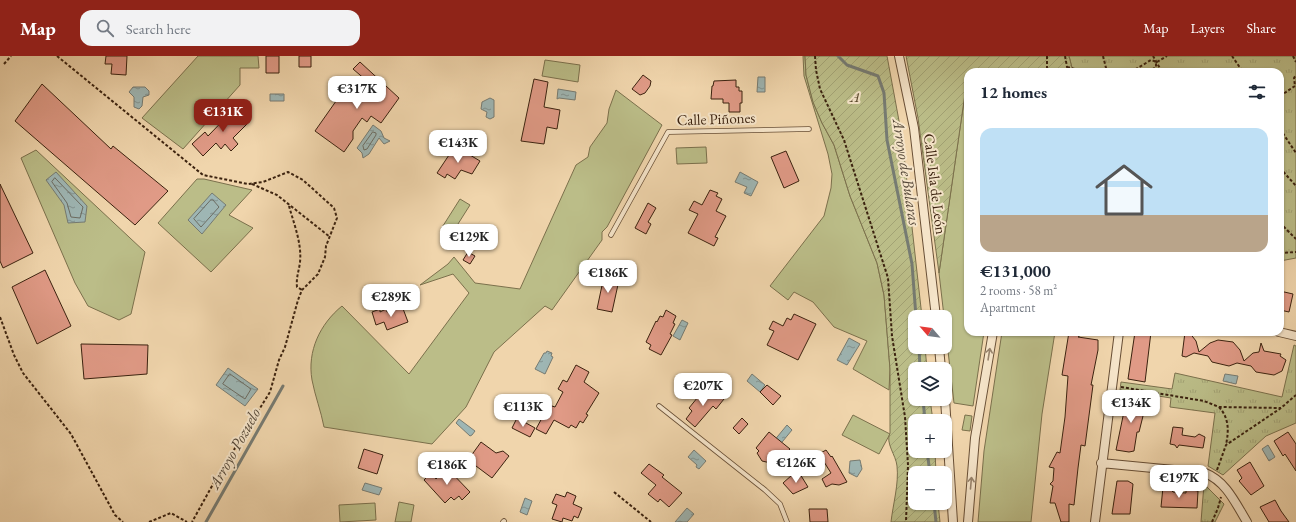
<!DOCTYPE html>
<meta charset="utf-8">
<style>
:root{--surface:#fff;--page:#f2f2f3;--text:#1f2937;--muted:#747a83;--accent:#8f2418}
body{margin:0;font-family:"EB Garamond",serif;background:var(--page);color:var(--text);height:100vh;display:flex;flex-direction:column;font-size:15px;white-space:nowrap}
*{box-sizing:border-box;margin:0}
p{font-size:13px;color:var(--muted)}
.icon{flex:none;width:22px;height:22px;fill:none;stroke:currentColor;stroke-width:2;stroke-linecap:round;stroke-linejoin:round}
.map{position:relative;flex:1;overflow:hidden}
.drawer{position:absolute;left:964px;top:12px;width:320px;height:268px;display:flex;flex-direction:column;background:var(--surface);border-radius:12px;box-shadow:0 1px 3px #0004}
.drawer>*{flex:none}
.needle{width:26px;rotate:298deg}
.tools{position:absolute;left:908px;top:254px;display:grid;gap:8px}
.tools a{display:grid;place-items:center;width:44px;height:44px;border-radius:8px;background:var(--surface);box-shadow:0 1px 3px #0004;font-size:20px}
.price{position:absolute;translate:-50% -34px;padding:0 9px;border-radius:8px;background:#fff;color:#222;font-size:13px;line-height:26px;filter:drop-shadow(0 1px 2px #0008)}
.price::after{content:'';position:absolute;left:50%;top:24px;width:12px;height:9px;margin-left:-6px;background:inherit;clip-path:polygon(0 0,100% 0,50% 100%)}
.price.active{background:var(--accent);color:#fff}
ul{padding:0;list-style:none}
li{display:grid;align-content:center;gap:8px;height:212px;padding:0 16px}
li span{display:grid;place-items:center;height:124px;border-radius:12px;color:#555}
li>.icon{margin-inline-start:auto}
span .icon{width:72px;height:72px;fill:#fffc;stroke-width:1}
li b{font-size:17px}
h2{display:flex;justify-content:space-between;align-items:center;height:48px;padding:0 16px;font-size:17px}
header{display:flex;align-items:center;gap:24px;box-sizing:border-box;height:56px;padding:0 20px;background:var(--accent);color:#fff}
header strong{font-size:19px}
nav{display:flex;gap:22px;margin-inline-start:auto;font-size:14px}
.search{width:280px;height:36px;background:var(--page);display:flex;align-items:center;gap:10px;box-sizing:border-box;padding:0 14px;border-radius:12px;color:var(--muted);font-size:15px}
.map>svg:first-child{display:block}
</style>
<header>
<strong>Map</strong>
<div class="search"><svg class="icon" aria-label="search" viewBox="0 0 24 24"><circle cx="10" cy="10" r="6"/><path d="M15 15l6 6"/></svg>Search here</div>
<nav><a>Map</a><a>Layers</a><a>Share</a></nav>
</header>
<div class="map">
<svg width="1296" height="466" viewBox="0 0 1296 466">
<defs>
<pattern id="park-tufts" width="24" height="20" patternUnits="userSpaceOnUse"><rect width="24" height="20" fill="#bbbd88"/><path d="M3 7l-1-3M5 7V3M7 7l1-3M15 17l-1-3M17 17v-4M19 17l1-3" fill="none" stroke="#a2a274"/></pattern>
<pattern id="garden-furrows" width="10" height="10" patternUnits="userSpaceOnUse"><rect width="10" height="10" fill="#bbbd88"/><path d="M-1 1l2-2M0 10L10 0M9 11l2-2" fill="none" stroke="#a2a274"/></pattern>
<pattern id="water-ripples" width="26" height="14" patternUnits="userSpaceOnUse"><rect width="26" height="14" fill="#9eb6b4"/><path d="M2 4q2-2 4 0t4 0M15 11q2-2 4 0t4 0" fill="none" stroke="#829491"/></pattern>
</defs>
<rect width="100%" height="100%" fill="#f0d5ac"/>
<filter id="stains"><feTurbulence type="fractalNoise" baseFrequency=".005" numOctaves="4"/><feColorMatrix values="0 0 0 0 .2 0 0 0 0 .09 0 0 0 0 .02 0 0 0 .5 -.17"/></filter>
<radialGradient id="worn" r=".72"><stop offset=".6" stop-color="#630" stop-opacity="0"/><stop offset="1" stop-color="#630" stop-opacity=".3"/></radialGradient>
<path fill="#bbbd88" stroke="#7b704c" d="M198 0H258L259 12H240V29L183 93 142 62Z
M803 0H805L806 19 813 46 822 67 834 89 850 140 877 207 884 239 890 313 889 334 853 313 867 285 834 271 813 246 794 236 788 244 770 230 824 160 831 132 832 118 828 98 804 20Z
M545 4 580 9 578 26 542 20Z
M966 31H968V276H984L973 350 954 347 939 217Z
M616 34 662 69 607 171 602 176V184L552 254 545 250 494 296 466 351 432 388 324 371C321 355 315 340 312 324 307 295 320 268 342 250L409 318 469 237 453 218 420 229 448 208 454 201 475 227 520 233 576 109 588 101 590 91 607 67 609 53Z
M706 91 707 107 677 108 676 92Z
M36 94 145 196 131 258 119 264 88 250 75 227 21 102Z
M197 123H204L252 134 229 159 253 172 211 216 158 167Z
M460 143 470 149 451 179 441 173Z
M1002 276H1055L1042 358 1031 466H978L984 395Z
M853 359 890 378 879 398 842 379Z
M965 359 972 360 970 375 962 374Z
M399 446 414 449 411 466H395Z
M375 447 376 464 340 466 339 449Z"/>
<path fill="url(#park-tufts)" stroke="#7b704c" d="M1069 0H1296V202L1280 205V16H1073Z
M1294 289 1296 290V367L1266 380 1223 419 1208 410 1215 357 1170 351 1171 342 1120 334 1121 326 1172 333 1175 317 1282 341Z
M1204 428 1224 448 1215 466H1201Z"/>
<path fill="url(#garden-furrows)" stroke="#7b704c" d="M805 0H887L902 81 922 261H915V291H925L927 313H915V343H930L933 365H915V395H935L936 417H915V447H938L940 466H891C893 448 899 428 897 410 896 399 885 387 890 377V313L884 239 877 207 850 140 834 89 822 67 813 46 806 19Z
M906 0H1069L1073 16H1058L1056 13 1052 16H968V31H966L939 217 918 62Z"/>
<path fill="url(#water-ripples)" stroke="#767b72" d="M758 21H765V36H757Z
M133 31H145L149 35V39L143 41 142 50 139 53 134 51V41L129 36Z
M558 33 576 36 575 44 559 42 557 43Z
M270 38H284V45H270Z
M490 42 494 44V61L490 63 486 61 487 56 481 53 482 46Z
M373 69 381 75 384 82 390 85 384 88 379 82 369 98 363 102 362 97 357 92Z
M56 116 87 150 85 166 68 167 64 149 46 124Z
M740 116 758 126 751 140 744 137 747 131 735 126Z
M212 137 226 149 202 178 188 164Z
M682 264 688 267 680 284 673 280Z
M849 282 860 288 847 309 837 304Z
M547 295 552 297 551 300 553 301 545 318 535 313 544 297H546Z
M228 312 258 333 245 350 216 329Z
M752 318 765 329 760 336 747 325Z
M1225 318 1238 320 1236 328 1223 325Z
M459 363 475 375 472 379 470 380 456 367Z
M787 369 792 374 778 391 773 386Z
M1268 389 1275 401 1269 405 1262 393Z
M694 394 706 405 699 413 696 411 697 409 688 401Z
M860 404 862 413 857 421 849 417 850 405Z
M365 427 382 432 379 439 362 434Z
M525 442 532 445 527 459 520 456Z
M687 452 694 458 687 466H675Z"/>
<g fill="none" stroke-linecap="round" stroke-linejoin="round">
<path stroke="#6c6c62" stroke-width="1" d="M373 76 376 77V79L367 93 364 94 363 90Z
M55 122 83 151 80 162 71 161 67 147 52 126Z
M211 144H213L219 151 201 171 194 163Z
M230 318 251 333 245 343 223 328Z"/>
<path stroke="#767b72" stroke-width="3" d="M838 0 847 9 878 20 884 37 887 84 912 208 916 261
M919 291 920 313
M923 343 925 365
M927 395 930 417
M934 447 936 466
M206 466 283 330"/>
</g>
<path fill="#e09a86" stroke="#3b220f" d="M106 0H127L126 19 111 18 112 8H105Z
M266 0H279V17H266Z
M299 0H311V11H299Z
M360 6 399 42 381 67 371 60 367 66 362 62 353 75V83L344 96 315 75 341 38 352 45 367 25 353 13Z
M643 19 651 25 650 30 645 37 640 39 632 33Z
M534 23 548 26 544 51 560 54 557 73 547 71 544 88 521 85Z
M736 24V31H739V35H742V47H740V56H729V47H723V43H711L712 30H713L714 25Z
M42 28 111 93 113 90 168 135 135 169 15 65Z
M238 49 245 56 242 59 249 66 233 82 238 88 231 95 225 88 221 93 216 87 203 100 192 88 205 76 208 80Z
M455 90 480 105 472 118 461 114 455 123 447 118 445 122 437 117Z
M786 95 799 125 784 132 771 101Z
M0 128 33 197 3 212 0 205Z
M710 134 718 137 716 140 722 143 716 155 726 160 715 181 718 182 714 190 688 177 698 158 689 154 694 145 702 149Z
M648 147 656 152 648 166 651 168 646 178 635 172Z
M468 196 475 200 470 208 463 204Z
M45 214 71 270 37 288 12 231Z
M604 220 619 224 612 256 597 253Z
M1280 235 1293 238 1289 256 1280 254Z
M402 250 408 266 387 274 384 266 376 269 372 256 380 253V256L386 253 387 256Z
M666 254 676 260 673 267 675 268 670 278 672 279 661 299 649 293 651 289 646 286 656 265 657 266 660 260 663 261Z
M794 258 816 268 798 304 767 289 774 275 769 273 773 265 783 270 787 262 791 264Z
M1069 276H1085L1078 281 1098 284V294L1091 329H1093L1085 390 1081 389 1078 412 1074 449 1069 448V466H1061L1055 447H1050L1053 430 1050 428 1053 425 1054 412 1049 411 1057 396 1060 397 1065 361 1068 320 1062 319Z
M1135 276H1151L1145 326 1128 323Z
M1185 276H1189L1196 285 1199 296 1210 287 1218 284 1233 286 1240 294 1244 305 1253 297 1259 296 1261 287 1264 295 1281 298 1280 300 1286 304 1282 315 1274 319 1256 316 1251 310 1237 307 1229 310 1212 306 1208 300 1194 297 1186 301 1182 300Z
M81 288 148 289 147 318 84 323Z
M576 309 589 316 584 326 599 337 586 358 588 359 583 367 580 365 576 372 571 369 569 372 554 364 546 378 536 373 549 349 555 351 563 336 558 333 563 324 567 326Z
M767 329 781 340 773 349 760 336Z
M708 334 715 341 718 338 724 343 716 353 713 350 695 371 686 363 692 355 689 352 702 336 704 338Z
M1127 341 1144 343 1143 348H1146L1139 376H1137L1134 395 1129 396 1116 394Z
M517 362 535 372 530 381 512 372Z
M742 362 748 368 739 378 733 372Z
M1173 371 1183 372 1182 379 1195 381 1199 378 1205 381 1203 392 1179 389 1177 392 1175 389 1170 388Z
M769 376 790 393 775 408 762 405 757 397 759 395 756 392Z
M1288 376 1296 388V415L1285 398 1283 400 1274 385Z
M481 386 496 397 503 395 509 400 492 422 468 404Z
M364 393 383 399 377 418 358 412Z
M826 394 831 401 832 400 847 426 839 429 832 428 826 431 822 423 831 417 819 398Z
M1250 406 1264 430 1251 439 1239 425 1242 422 1237 414Z
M649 408 664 419 662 421 682 437 669 451 660 443 658 446 648 438 656 429 641 417Z
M447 412 470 436 462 444 459 440 454 444 451 441 445 447 424 424 431 417 436 423Z
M800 418 808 431 793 438 783 427 792 419 794 423Z
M1117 425H1128L1133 428 1130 458H1112Z
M1163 431H1168L1173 436 1186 437V433L1198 435 1197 452 1161 451Z
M567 436 576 440 573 448 582 452 578 462 574 460 572 465 563 462 562 466 552 463 557 449 552 447 556 438 565 441Z
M1275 444 1281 455 1289 466H1269L1260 451Z
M809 453H827L828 466H810Z"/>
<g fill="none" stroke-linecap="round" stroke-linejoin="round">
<g stroke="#684f36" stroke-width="5.5">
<path id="lane" d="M611 179 668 76 809 73
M659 350 765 434 780 448 787 466
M503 466 504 465"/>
</g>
<g stroke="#684f36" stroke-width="10">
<path id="street" d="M899 0 914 72 936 261
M1279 276 1296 280
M939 291 941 313
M945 343 953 466
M1101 407 1205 417C1226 425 1236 448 1247 466
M968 466 975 382 993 276
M1095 466 1119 276"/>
</g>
<path stroke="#3b220f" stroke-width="2" stroke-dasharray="3 2" stroke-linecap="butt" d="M57 0 203 119 248 128 263 126 288 116 303 124 334 152 337 162 326 190 325 201 318 218 302 234 298 244 285 291 279 304 270 336 217 421 192 466
M815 0 816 14 820 33 844 84 888 222 892 280 905 361 908 409 906 466
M1047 0V16
M1065 0 1068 16
M1103 0 1107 16
M1153 0 1162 16
M1232 0 1243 16
M1293 0 1296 6
M1157 6 1167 0
M4 8 11 0
M1067 11 1087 16
M1131 16 1151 4 1157 6
M1148 16 1156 11V7
M1280 40 1295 30 1294 22 1296 19
M1280 73 1296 97
M1280 112 1296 130
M252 128 277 139 330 181
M289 150C294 168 302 188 300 206 299 215 296 221 297 231L302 234
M1280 167 1296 183
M1280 197 1296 196
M0 261 14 299 23 317 71 378 115 459 123 466
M1121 331 1204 345 1219 351 1281 352
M1219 351C1229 362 1229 374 1226 389
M1217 414 1226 389 1281 352 1296 339
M614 436 651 466
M149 466 171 457 187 466
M1212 466 1218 452 1221 441"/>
<use href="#lane" stroke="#f5e4c9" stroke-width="4"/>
<use href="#street" stroke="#f5e4c9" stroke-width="8"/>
</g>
<defs><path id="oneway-shaft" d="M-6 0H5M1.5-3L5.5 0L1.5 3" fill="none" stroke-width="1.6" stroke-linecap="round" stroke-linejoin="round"/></defs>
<g stroke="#98836c">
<use href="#oneway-shaft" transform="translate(989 298) rotate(-81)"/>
<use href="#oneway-shaft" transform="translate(971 427) rotate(-85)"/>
</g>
<g text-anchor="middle" stroke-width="4" stroke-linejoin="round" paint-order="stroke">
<g font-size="15" font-style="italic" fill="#5b492d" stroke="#f5e4c9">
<text x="855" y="46">A</text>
</g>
<g font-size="15" fill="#3b220f" stroke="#f5e4c9">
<text transform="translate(716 63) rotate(-2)" y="5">Calle Piñones</text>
<text transform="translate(935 128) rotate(83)" y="5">Calle Isla de León</text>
</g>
<g font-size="16" font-style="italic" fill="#544738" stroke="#f5e4c9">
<text transform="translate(907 116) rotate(81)" y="6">Arroyo de Bularas</text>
<text transform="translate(234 392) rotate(-61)" y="6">Arroyo Pozuelo</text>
</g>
</g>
<rect width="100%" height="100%" filter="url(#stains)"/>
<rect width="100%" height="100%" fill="url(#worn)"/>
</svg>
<div class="tools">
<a><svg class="needle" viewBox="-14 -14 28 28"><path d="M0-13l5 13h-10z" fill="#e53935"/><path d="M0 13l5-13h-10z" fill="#747a83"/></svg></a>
<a><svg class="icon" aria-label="layers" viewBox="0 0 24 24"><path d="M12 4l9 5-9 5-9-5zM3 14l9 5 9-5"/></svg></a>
<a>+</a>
<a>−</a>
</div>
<b class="price" style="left:357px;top:54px">€317K</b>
<b class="price active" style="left:223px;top:77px">€131K</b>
<b class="price" style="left:458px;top:108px">€143K</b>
<b class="price" style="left:469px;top:202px">€129K</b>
<b class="price" style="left:608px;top:238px">€186K</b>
<b class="price" style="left:391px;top:262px">€289K</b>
<b class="price" style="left:703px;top:351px">€207K</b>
<b class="price" style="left:1131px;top:368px">€134K</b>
<b class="price" style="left:523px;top:372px">€113K</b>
<b class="price" style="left:796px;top:428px">€126K</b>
<b class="price" style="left:447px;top:430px">€186K</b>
<b class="price" style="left:1179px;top:443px">€197K</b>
<section class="drawer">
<h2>12 homes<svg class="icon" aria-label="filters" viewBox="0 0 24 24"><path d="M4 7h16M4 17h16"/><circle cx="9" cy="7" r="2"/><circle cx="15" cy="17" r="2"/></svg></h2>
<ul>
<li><span style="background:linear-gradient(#bfe0f5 70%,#b9a48a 0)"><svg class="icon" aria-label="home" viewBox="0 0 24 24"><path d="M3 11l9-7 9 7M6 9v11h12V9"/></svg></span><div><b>€131,000</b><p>2 rooms · 58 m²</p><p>Apartment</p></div></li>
</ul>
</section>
</div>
